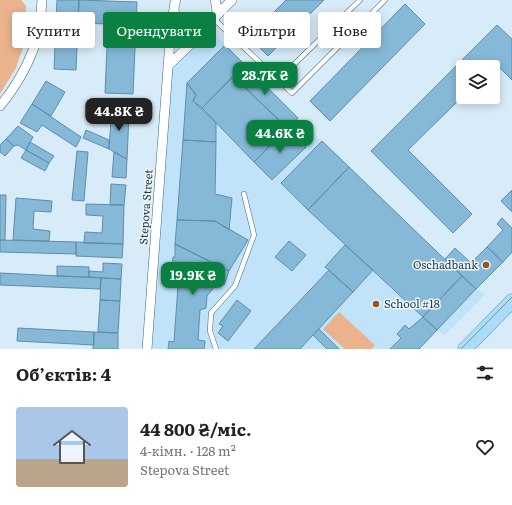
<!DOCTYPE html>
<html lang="uk">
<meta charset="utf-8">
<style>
:root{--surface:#fff;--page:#f6f6f6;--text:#222;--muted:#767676;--line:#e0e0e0;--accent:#0b8043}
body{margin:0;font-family:Literata,serif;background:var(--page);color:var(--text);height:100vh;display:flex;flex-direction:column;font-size:15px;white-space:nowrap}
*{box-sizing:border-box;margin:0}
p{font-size:13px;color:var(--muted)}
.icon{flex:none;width:22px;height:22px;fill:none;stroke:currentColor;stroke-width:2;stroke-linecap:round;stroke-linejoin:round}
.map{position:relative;height:349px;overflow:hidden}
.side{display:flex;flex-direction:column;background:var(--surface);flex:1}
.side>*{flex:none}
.hud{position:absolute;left:12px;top:12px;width:488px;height:36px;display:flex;gap:8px}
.controls{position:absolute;left:456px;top:60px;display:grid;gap:8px}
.controls a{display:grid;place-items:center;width:44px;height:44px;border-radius:4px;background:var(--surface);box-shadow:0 2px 10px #0003;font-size:20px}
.price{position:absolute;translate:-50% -34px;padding:0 9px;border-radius:8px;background:var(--accent);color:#fff;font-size:13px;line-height:26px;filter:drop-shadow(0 1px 2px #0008)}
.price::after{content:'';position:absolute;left:50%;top:24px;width:12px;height:9px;margin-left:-6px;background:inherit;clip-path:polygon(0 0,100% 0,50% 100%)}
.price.selected{background:#222;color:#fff}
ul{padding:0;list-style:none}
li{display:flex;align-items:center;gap:12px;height:100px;padding:0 16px}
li+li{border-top:1px solid var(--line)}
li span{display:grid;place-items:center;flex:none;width:112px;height:80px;border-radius:4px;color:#555}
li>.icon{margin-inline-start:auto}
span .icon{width:48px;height:48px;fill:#fffc;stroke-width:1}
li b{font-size:17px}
h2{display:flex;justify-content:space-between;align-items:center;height:48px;padding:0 16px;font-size:17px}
.chip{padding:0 14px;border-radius:4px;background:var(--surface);box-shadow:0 2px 10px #0003;font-size:14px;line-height:36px}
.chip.selected{background:var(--accent);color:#fff}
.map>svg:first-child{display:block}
</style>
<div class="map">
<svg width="512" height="349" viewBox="0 0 512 349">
<rect width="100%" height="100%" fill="#d7ebf8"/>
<path fill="#c0e3fa" d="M212 30 225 45 298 118 462 276 485 295 445 335 437 330 419 349H148L169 73Z"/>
<path fill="#eab38e" d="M0 0H21L26 6 25 41 16 68 0 94Z
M339 312 375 345 372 349H345L323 329Z"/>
<path fill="#86b8d7" stroke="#5d8eac" d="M57 0H79L76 70 54 69Z
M79 0 137 2 133 94 105 93 108 24 78 23Z
M286 0H324L268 56 249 37Z
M405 4 425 24 330 121 310 101Z
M497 25 512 39V80L496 64 492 67H463V96L408 150 472 214 453 233 371 151Z
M225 45 245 65 202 108 193 101 196 95 187 83Z
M245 65 298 118 287 128 233 76Z
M233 76 287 128 254 162 202 108Z
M46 81 65 92 51 116 32 104Z
M187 83 196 95 193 101 216 123V142L183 140Z
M112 99 130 108 129 115 112 105Z
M32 104 81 137 76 147 42 125 37 132 20 123Z
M112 105 129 115 127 159 109 149Z
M18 126 33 137 26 150 18 145 14 146 6 139Z
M287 128 306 147 272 180 254 162Z
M86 130 109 140V149L83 138Z
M6 139 14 146 5 156 0 152V145Z
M183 140 216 142 215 194 232 198 229 230 215 221 177 220Z
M322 141 349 167 308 210 281 183Z
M30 142 54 156 49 163 26 150Z
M26 150 49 163 45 171 21 158Z
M77 151 88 152 84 201 72 200Z
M114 152 127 159 126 178 112 177Z
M349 167 462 276 423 317 308 210Z
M111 184 126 185 124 205H110Z
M512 190V212L501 201Z
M0 195H6L5 240H0Z
M16 198 52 201 51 212 34 211 33 229 50 231 49 241 13 240Z
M86 204 124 205 123 244 84 243 85 232 102 233 103 216 86 215Z
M502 218 512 228V252L503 262 487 247 503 230 497 224Z
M177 220 215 221 248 240 229 271 175 244Z
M0 240 76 242V254L0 252Z
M289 241 306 255 292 271 275 257Z
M76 242 123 244 122 258 76 256Z
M175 244 229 271 224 285 218 282 207 296 206 308 200 310 198 340 205 341 204 349H168L169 341 174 342 179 271 172 270 173 257H175Z
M345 245 373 270 353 292 325 267Z
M487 247 503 262 476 289 445 259 455 248 471 263Z
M103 263 122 264 121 279 89 277V271L103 272Z
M57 266 89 267V277L57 276Z
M329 270 353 292 300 349H254Z
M0 273 101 278 100 289 0 285Z
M462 276 476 289 437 330 423 317Z
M101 278 121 279 120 301 100 300Z
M100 300 120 301 118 333 98 332Z
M237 300 251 311 228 341 218 333 223 326 219 324Z
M423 317 437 330 419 349H390L401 338 397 334 405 325 409 329Z
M18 328 94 332V345L17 341Z
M319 329 339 349H327L313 335Z
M94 332 118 333V349H93Z"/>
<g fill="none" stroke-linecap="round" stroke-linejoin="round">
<g stroke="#3b6c88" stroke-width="5.5">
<path id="service" d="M214 19 292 93 385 0
M278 80 360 0
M216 349 210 331 211 313 235 286 254 235 244 194"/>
</g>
<g stroke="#3b6c88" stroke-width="10">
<path id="minor" d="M176 0C162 35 228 40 215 0
M215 17 232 0
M168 66 199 36 202 28
M0 106C18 84 32 59 39 31 41 21 41 10 42 0
M147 349 171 27 174 9"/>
</g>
<g stroke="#5896ba" stroke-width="15">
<path id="primary" d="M465 349 512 301"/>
</g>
<use href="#service" stroke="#fff" stroke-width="4.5"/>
<use href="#minor" stroke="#fff" stroke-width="9"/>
<use href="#primary" stroke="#abddfb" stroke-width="14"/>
<path stroke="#7b909d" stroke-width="1" d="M461 349 512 297"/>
</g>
<g fill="#95541f" stroke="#edf7fd" stroke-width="1.5">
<circle cx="486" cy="265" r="4"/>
<circle cx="376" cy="304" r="4"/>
</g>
<g text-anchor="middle" stroke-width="3" stroke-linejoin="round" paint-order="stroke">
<g font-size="11" fill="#263b48" stroke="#edf7fd">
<text transform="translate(146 207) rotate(-86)" y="4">Stepova Street</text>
</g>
<g font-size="11" fill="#263b48" stroke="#edf7fd" text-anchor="end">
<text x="478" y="269">Oschadbank</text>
<text x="384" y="308" text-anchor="start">School #18</text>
</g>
</g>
</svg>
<div class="controls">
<a><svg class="icon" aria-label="layers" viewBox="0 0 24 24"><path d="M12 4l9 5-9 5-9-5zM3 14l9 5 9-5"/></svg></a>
</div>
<b class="price" style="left:265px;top:96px">28.7K ₴</b>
<b class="price selected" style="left:119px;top:132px">44.8K ₴</b>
<b class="price" style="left:280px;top:154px">44.6K ₴</b>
<b class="price" style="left:193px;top:296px">19.9K ₴</b>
<div class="hud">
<a class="chip">Купити</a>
<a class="chip selected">Орендувати</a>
<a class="chip">Фільтри</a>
<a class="chip">Нове</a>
</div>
</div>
<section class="side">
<h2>Об’єктів: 4<svg class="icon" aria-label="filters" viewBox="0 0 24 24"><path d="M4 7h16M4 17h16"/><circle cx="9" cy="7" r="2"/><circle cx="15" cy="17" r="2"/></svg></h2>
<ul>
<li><span style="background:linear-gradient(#a9c7e8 65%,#b9a48a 0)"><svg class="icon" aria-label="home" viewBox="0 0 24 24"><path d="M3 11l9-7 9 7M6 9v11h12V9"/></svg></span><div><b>44 800 ₴/міс.</b><p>4-кімн. · 128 m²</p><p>Stepova Street</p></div><svg class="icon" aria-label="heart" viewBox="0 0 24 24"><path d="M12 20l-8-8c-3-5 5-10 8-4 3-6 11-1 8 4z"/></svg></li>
</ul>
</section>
